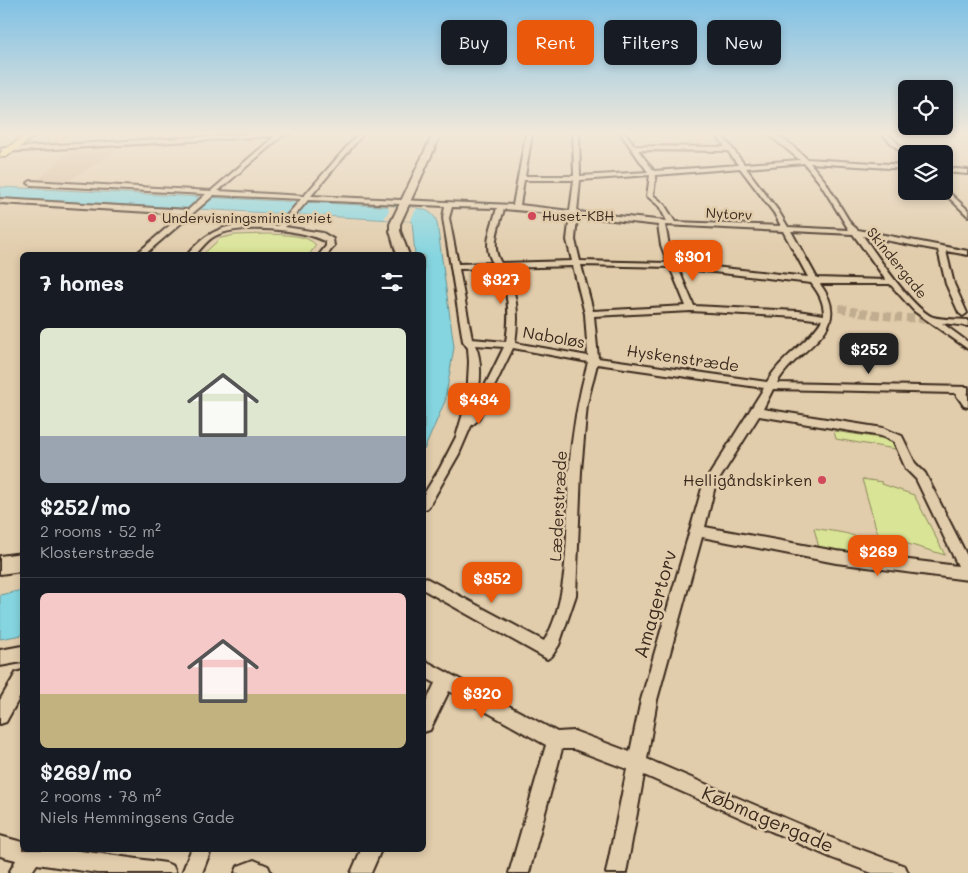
<!DOCTYPE html>
<meta charset="utf-8">
<style>
:root{--surface:#171b24;--page:#20242c;--text:#f1f3f6;--muted:#9ea1a6;--line:#363941;--accent:#ea580c}
body{margin:0;font-family:Mali,sans-serif;background:var(--page);color:var(--text);height:100vh;display:flex;flex-direction:column;font-size:19px;white-space:nowrap}
*{box-sizing:border-box;margin:0}
p{font-size:16px;color:var(--muted)}
.icon{flex:none;width:28px;height:28px;fill:none;stroke:currentColor;stroke-width:2;stroke-linecap:round;stroke-linejoin:round}
.map{position:relative;flex:1;overflow:hidden}
.drawer{position:absolute;left:20px;top:252px;width:406px;height:600px;display:flex;flex-direction:column;background:var(--surface);border-radius:8px;box-shadow:0 2px 8px #0003}
.drawer>*{flex:none}
.hud{position:absolute;left:441px;top:20px;width:451px;height:45px;display:flex;gap:10px}
.buttons{position:absolute;left:898px;top:80px;display:grid;gap:10px}
.buttons a{display:grid;place-items:center;width:55px;height:55px;border-radius:8px;background:var(--surface);box-shadow:0 2px 8px #0003;font-size:25px}
.price{position:absolute;translate:-50% -42px;padding:0 11px;border-radius:10px;background:var(--accent);color:#fff;font-size:16px;line-height:32px;filter:drop-shadow(0 1px 2px #0008)}
.price::after{content:'';position:absolute;left:50%;top:30px;width:15px;height:11px;margin-left:-8px;background:inherit;clip-path:polygon(0 0,100% 0,50% 100%)}
.price.active{background:#222;color:#fff}
ul{padding:0;list-style:none}
li{display:grid;align-content:center;gap:10px;height:265px;padding:0 20px}
li+li{border-top:1px solid var(--line)}
li span{display:grid;place-items:center;height:155px;border-radius:8px;color:#555}
li>.icon{margin-inline-start:auto}
span .icon{width:90px;height:90px;fill:#fffc;stroke-width:1}
li b{font-size:21px}
h2{display:flex;justify-content:space-between;align-items:center;height:60px;padding:0 20px;font-size:21px}
.pill{padding:0 18px;border-radius:8px;background:var(--surface);box-shadow:0 2px 8px #0003;font-size:18px;line-height:45px}
.pill.active{background:var(--accent);color:#fff}
.map>svg:first-child{display:block}
</style>
<div class="map">
<svg width="968" height="873" viewBox="0 0 968 873">
<rect width="100%" height="100%" fill="#e1ccab"/>
<filter id="ink" filterUnits="userSpaceOnUse"><feTurbulence type="fractalNoise" baseFrequency=".02" numOctaves="2"/><feDisplacementMap in="SourceGraphic" scale="10" xChannelSelector="R" yChannelSelector="G"/><feConvolveMatrix kernelMatrix="1 2 1 2 8 2 1 2 1" color-interpolation-filters="sRGB"/></filter>
<g filter="url(#ink)">
<path fill="#d9be9e" d="M116 149 111 155 64 183 47 181 40 178 69 151Z"/>
<path fill="#d9e496" stroke="#8a875a" d="M268 234C282 235 307 234 316 245L309 255H202L221 238 235 235Z
M834 431 887 439 892 441 895 449 836 439Z
M862 479 882 482V484L914 495 945 555 878 535Z
M814 528C836 533 867 531 876 556L819 548Z
M865 538 903 548 904 553 876 551Z"/>
<path fill="#85d5e0" stroke="#679192" d="M0 187 402 207C415 208 433 207 437 223L454 347 445 401 424 450V255H415L412 221 0 198Z
M22 590V635L0 639V595Z"/>
<path fill="#e1ccab" d="M388 206 417 208 410 221 384 219 389 210Z"/>
<g fill="none" stroke-linecap="round" stroke-linejoin="round">
<path stroke="#c0ac8f" stroke-width="8" stroke-dasharray="8 4" stroke-linecap="butt" d="M839 308 857 312
M860 313 902 318
M906 318 930 319"/>
<g stroke="#3b2a1e" stroke-width="4">
<path id="street" d="M252 134H290L282 136 218 191 304 196 358 134H363L311 196 513 205 526 134H532L525 176H574L573 134H579L580 176 648 172 621 134H626L635 146 725 147 716 134H721L744 164 800 160 768 134C782 134 797 150 807 159L906 165V169L810 163 825 181 851 224 858 230 968 251V255L946 251 954 284 967 313 963 316 959 313 946 284 938 250 863 236C877 255 912 309 933 317 943 320 958 319 968 320V326L942 323 968 342V349L914 311 890 284H820C856 332 797 346 777 383L968 387V393H966L968 396V407L964 406 955 393 773 389 763 409 883 428 902 436 915 463 925 473 968 558V580L836 563 702 537 657 700 647 759 841 842 905 866 908 873H872L832 858 644 775 626 873H606L627 769 574 749H562L529 873H509L546 745 449 691 430 730 424 732V707L435 683 424 677V660L557 732 574 731 630 752 641 700 703 485 764 388 597 364 587 404 581 471 576 595 559 645 552 656 547 659 542 656 424 590V577L544 641C571 599 566 521 569 472 572 434 578 398 588 362L513 348 478 420 471 426 459 454 428 508 424 509V494L440 468 456 437 467 400 469 362 468 348 463 341 443 218 445 206 308 200 285 227 323 233 333 239 334 246 327 255H319L326 246V242C304 229 238 223 215 236 207 240 201 249 195 255H187C214 222 238 223 278 226L301 199 214 195 144 255H135L183 214 0 203V199L188 210 206 194 31 185 28 183 31 181 211 191 275 136 3 152 0 150 3 148ZM638 150 728 151 738 165 654 171ZM804 163 820 183 849 230 788 227 779 212 746 168ZM740 168 774 213 781 226 675 222 664 204 653 195 656 175ZM650 175 647 196 659 206 667 221 577 212 580 180ZM524 180H574L570 211 520 205ZM452 207 497 208C492 227 482 246 493 263L458 264 449 218ZM504 209 570 215 567 240 572 261 501 263C490 246 499 227 504 209ZM577 216 658 225 661 245 668 263 580 261 575 240ZM665 225 783 231 808 277 676 263 669 245ZM791 231 853 234 886 280 817 278ZM581 265 670 267 686 306 593 311ZM573 266 585 314 588 356 515 343C519 317 518 291 504 268ZM496 268C510 290 510 316 506 342L472 339 459 269ZM678 268 811 283C819 293 824 302 824 315L798 311 694 306ZM691 311 798 317 822 320C807 344 781 357 767 382L598 358 594 316ZM475 345 504 347 477 402C480 385 483 361 475 345ZM759 416 881 436 894 442 906 469 916 479 958 566 836 551 705 527 715 486Z
M882 134H888L908 154H906V157Z
M944 168 968 170V174L944 172Z
M944 188 968 210V216L942 191H944Z
M22 646V662L0 666V650Z
M22 671V693L6 722 0 724V700L16 673Z
M0 836 22 842V850H73L166 863 173 866 176 873H97L37 864 31 873H9L16 860 0 856Z
M191 850H211L202 873H182Z
M361 850H381L371 873H351Z
M254 860 268 866 271 873H235L238 866Z"/>
</g>
<g stroke="#3b2a1e" stroke-width="4">
<path id="secondary" d="M433 134H441L400 224V231L409 255H397L390 231V224Z
M22 553V571L0 574V556Z"/>
</g>
<g stroke="#3b2a1e" stroke-width="3">
<path id="primary" d="M27 134H38L6 157H0V153Z"/>
</g>
<use href="#street" fill="#e1ccab" fill-rule="evenodd"/>
<use href="#secondary" fill="#e1ccab" fill-rule="evenodd"/>
<use href="#primary" fill="#f7e281" fill-rule="evenodd"/>
</g>
</g>
<linearGradient id="sky" x2="0" y2="1"><stop stop-color="#80c1e5"/><stop offset="0.52" stop-color="#f2e8d9"/><stop offset="1" stop-color="#f2e8d9" stop-opacity="0"/></linearGradient>
<rect width="968" height="257" fill="url(#sky)"/>
<g fill="#d1495b" stroke="#e1ccab" stroke-width="2">
<circle cx="532" cy="216" r="5"/>
<circle cx="152" cy="218" r="5"/>
<circle cx="822" cy="480" r="5"/>
</g>
<g text-anchor="middle" stroke-width="5" stroke-linejoin="round" paint-order="stroke">
<g font-size="14" fill="#3b2a1e" stroke="#e1ccab">
<text transform="translate(729 214) rotate(3)" y="5">Nytorv</text>
<text transform="translate(897 263) rotate(51)" y="5">Skindergade</text>
</g>
<g font-size="14" fill="#3b2a1e" stroke="#e1ccab" text-anchor="start">
<text x="542" y="221">Huset-KBH</text>
<text x="162" y="223">Undervisningsministeriet</text>
</g>
<g font-size="16" fill="#3b2a1e" stroke="#e1ccab">
<text transform="translate(554 337) rotate(10)" y="6">Naboløs</text>
<text transform="translate(683 358) rotate(8)" y="6">Hyskenstræde</text>
<text transform="translate(558 506) rotate(-87)" y="6">Læderstræde</text>
</g>
<g font-size="16" fill="#3b2a1e" stroke="#e1ccab" text-anchor="end">
<text x="812" y="486">Helligåndskirken</text>
</g>
<g font-size="19" fill="#3b2a1e" stroke="#e1ccab">
<text transform="translate(655 604) rotate(-74)" y="7">Amagertorv</text>
<text transform="translate(768 819) rotate(23)" y="7">Købmagergade</text>
</g>
</g>
</svg>
<div class="buttons">
<a><svg class="icon" aria-label="locate" viewBox="0 0 24 24"><circle cx="12" cy="12" r="6"/><path d="M12 2v4M12 18v4M2 12h4M18 12h4"/></svg></a>
<a><svg class="icon" aria-label="layers" viewBox="0 0 24 24"><path d="M12 4l9 5-9 5-9-5zM3 14l9 5 9-5"/></svg></a>
</div>
<b class="price" style="left:693px;top:282px">$301</b>
<b class="price" style="left:501px;top:305px">$327</b>
<b class="price active" style="left:869px;top:375px">$252</b>
<b class="price" style="left:479px;top:425px">$434</b>
<b class="price" style="left:878px;top:577px">$269</b>
<b class="price" style="left:492px;top:604px">$352</b>
<b class="price" style="left:482px;top:719px">$320</b>
<div class="hud">
<a class="pill">Buy</a>
<a class="pill active">Rent</a>
<a class="pill">Filters</a>
<a class="pill">New</a>
</div>
<section class="drawer">
<h2>7 homes<svg class="icon" aria-label="filters" viewBox="0 0 24 24"><path d="M4 7h16M4 17h16"/><circle cx="9" cy="7" r="2"/><circle cx="15" cy="17" r="2"/></svg></h2>
<ul>
<li><span style="background:linear-gradient(#dfe7d0 70%,#9aa5b1 0)"><svg class="icon" aria-label="home" viewBox="0 0 24 24"><path d="M3 11l9-7 9 7M6 9v11h12V9"/></svg></span><div><b>$252/mo</b><p>2 rooms · 52 m²</p><p>Klosterstræde</p></div></li>
<li><span style="background:linear-gradient(#f6c9c9 65%,#c2b280 0)"><svg class="icon" aria-label="home" viewBox="0 0 24 24"><path d="M3 11l9-7 9 7M6 9v11h12V9"/></svg></span><div><b>$269/mo</b><p>2 rooms · 78 m²</p><p>Niels Hemmingsens Gade</p></div></li>
</ul>
</section>
</div>
